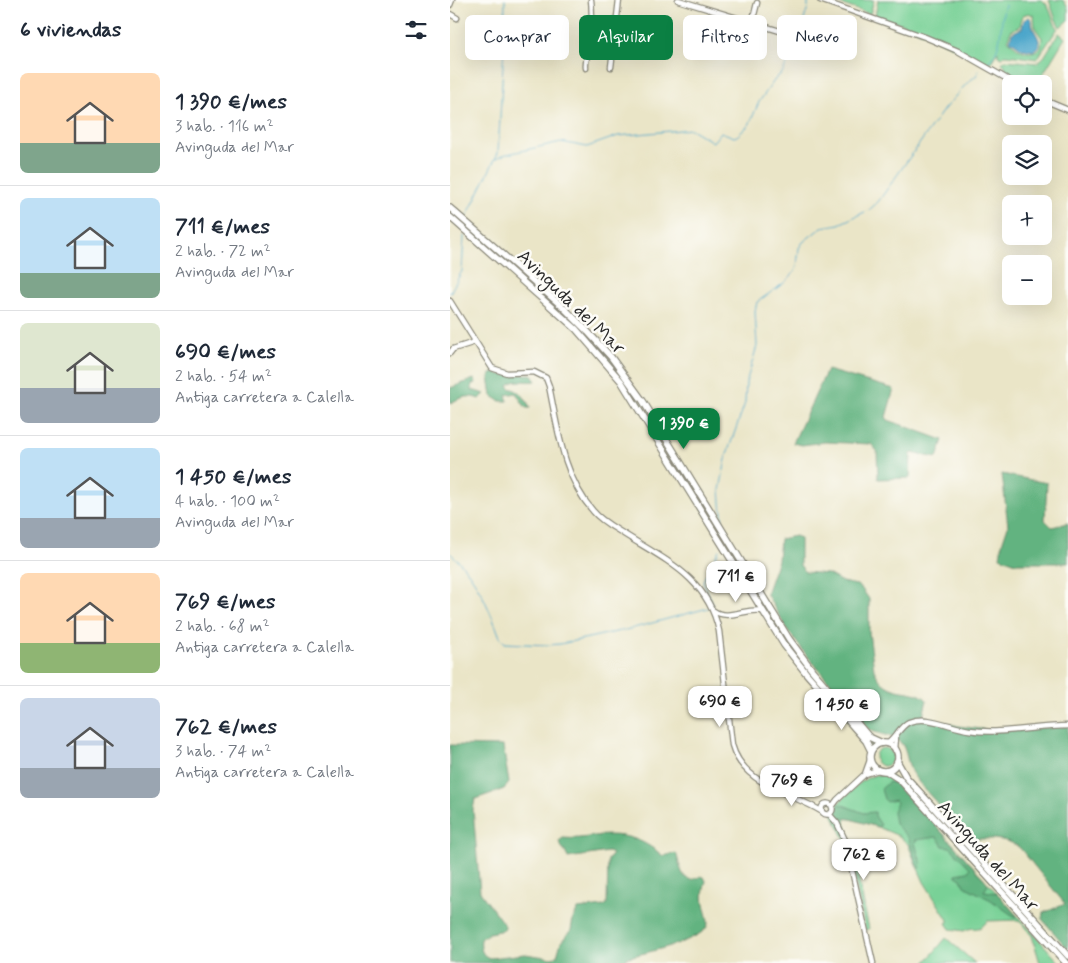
<!DOCTYPE html>
<html lang="es">
<meta charset="utf-8">
<style>
:root{--surface:#fff;--page:#f6f6f7;--text:#1f2937;--muted:#747a83;--line:#e0e1e3;--accent:#0b8043}
body{margin:0;font-family:Mynerve,sans-serif;background:var(--page);color:var(--text);height:100vh;display:flex;flex-direction:column;font-size:19px;white-space:nowrap}
*{box-sizing:border-box;margin:0}
p{font-size:16px;color:var(--muted)}
.icon{flex:none;width:28px;height:28px;fill:none;stroke:currentColor;stroke-width:2;stroke-linecap:round;stroke-linejoin:round}
.map{position:relative;flex:1;overflow:hidden}
.details{display:flex;flex-direction:column;background:var(--surface);width:450px}
.details>*{flex:none}
.banner{position:absolute;left:15px;top:15px;width:475px;height:45px;display:flex;gap:10px}
.tools{position:absolute;left:552px;top:75px;display:grid;gap:10px}
.tools a{display:grid;place-items:center;width:50px;height:50px;border-radius:8px;background:var(--surface);box-shadow:0 5px 20px #0002;font-size:25px}
.price{position:absolute;translate:-50% -42px;padding:0 11px;border-radius:10px;background:#fff;color:#222;font-size:16px;line-height:32px;filter:drop-shadow(0 1px 2px #0008)}
.price::after{content:'';position:absolute;left:50%;top:30px;width:15px;height:11px;margin-left:-8px;background:inherit;clip-path:polygon(0 0,100% 0,50% 100%)}
.price.selected{background:var(--accent);color:#fff}
ul{padding:0;list-style:none}
li{display:flex;align-items:center;gap:15px;height:125px;padding:0 20px}
li+li{border-top:1px solid var(--line)}
li span{display:grid;place-items:center;flex:none;width:140px;height:100px;border-radius:8px;color:#555}
li>.icon{margin-inline-start:auto}
span .icon{width:60px;height:60px;fill:#fffc;stroke-width:1}
li b{font-size:21px}
h2{display:flex;justify-content:space-between;align-items:center;height:60px;padding:0 20px;font-size:21px}
.pill{padding:0 18px;border-radius:8px;background:var(--surface);box-shadow:0 5px 20px #0002;font-size:18px;line-height:45px}
.pill.selected{background:var(--accent);color:#fff}
main{display:flex;flex:1;min-height:0}
.map>svg:first-child{display:block}
</style>
<main>
<section class="details">
<h2>6 viviendas<svg class="icon" aria-label="filters" viewBox="0 0 24 24"><path d="M4 7h16M4 17h16"/><circle cx="9" cy="7" r="2"/><circle cx="15" cy="17" r="2"/></svg></h2>
<ul>
<li><span style="background:linear-gradient(#ffd9b3 70%,#7fa58c 0)"><svg class="icon" aria-label="home" viewBox="0 0 24 24"><path d="M3 11l9-7 9 7M6 9v11h12V9"/></svg></span><div><b>1 390 €/mes</b><p>3 hab. · 116 m²</p><p>Avinguda del Mar</p></div></li>
<li><span style="background:linear-gradient(#bfe0f5 75%,#7fa58c 0)"><svg class="icon" aria-label="home" viewBox="0 0 24 24"><path d="M3 11l9-7 9 7M6 9v11h12V9"/></svg></span><div><b>711 €/mes</b><p>2 hab. · 72 m²</p><p>Avinguda del Mar</p></div></li>
<li><span style="background:linear-gradient(#dfe7d0 65%,#9aa5b1 0)"><svg class="icon" aria-label="home" viewBox="0 0 24 24"><path d="M3 11l9-7 9 7M6 9v11h12V9"/></svg></span><div><b>690 €/mes</b><p>2 hab. · 54 m²</p><p>Antiga carretera a Calella</p></div></li>
<li><span style="background:linear-gradient(#bfe0f5 70%,#9aa5b1 0)"><svg class="icon" aria-label="home" viewBox="0 0 24 24"><path d="M3 11l9-7 9 7M6 9v11h12V9"/></svg></span><div><b>1 450 €/mes</b><p>4 hab. · 100 m²</p><p>Avinguda del Mar</p></div></li>
<li><span style="background:linear-gradient(#ffd9b3 70%,#8fb573 0)"><svg class="icon" aria-label="home" viewBox="0 0 24 24"><path d="M3 11l9-7 9 7M6 9v11h12V9"/></svg></span><div><b>769 €/mes</b><p>2 hab. · 68 m²</p><p>Antiga carretera a Calella</p></div></li>
<li><span style="background:linear-gradient(#c9d6e8 70%,#9aa5b1 0)"><svg class="icon" aria-label="home" viewBox="0 0 24 24"><path d="M3 11l9-7 9 7M6 9v11h12V9"/></svg></span><div><b>762 €/mes</b><p>3 hab. · 74 m²</p><p>Antiga carretera a Calella</p></div></li>
</ul>
</section>
<div class="map">
<svg width="618" height="963" viewBox="0 0 618 963">
<rect width="100%" height="100%" fill="#fdfcf7"/>
<filter id="ink" filterUnits="userSpaceOnUse"><feTurbulence type="fractalNoise" baseFrequency=".02" numOctaves="2"/><feDisplacementMap in="SourceGraphic" scale="10" xChannelSelector="R" yChannelSelector="G"/><feConvolveMatrix kernelMatrix="1 2 1 2 8 2 1 2 1" color-interpolation-filters="sRGB"/></filter>
<filter id="wash" filterUnits="userSpaceOnUse"><feTurbulence type="fractalNoise" baseFrequency=".0096" numOctaves="4" result="noise"/><feDisplacementMap in="SourceGraphic" scale="20" xChannelSelector="R" yChannelSelector="G"/><feGaussianBlur stdDeviation="1.12" result="paint"/><feColorMatrix in="noise" values="0 0 0 0 0 0 0 0 0 0 0 0 0 0 0 0 0 1.4 0 .05"/><feComposite in="paint" operator="in"/></filter>
<g filter="url(#wash)">
<rect width="100%" height="100%" fill="#eae5c7"/>
<path fill="#79d197" stroke="#527e61" fill-rule="evenodd" d="M391 0H424L420 14 390 4Z
M428 0H592C602 7 601 20 608 28L587 59 558 55H554L551 58 548 56V51L540 64 453 24 425 16ZM579 13 584 16 585 28 592 38 591 47C580 58 567 50 558 39L561 31 570 26 573 15Z
M599 0H613L618 8V20L610 27 606 20Z
M609 33 615 38 587 84H581L558 71 555 69V65L552 63 555 60 587 63 594 57Z
M0 211 127 324 161 361 193 405 299 580 346 653 365 678 424 744 421 747 343 654 196 415 166 372 136 336 0 215Z
M425 757a9 9 0 1 1 18 0a9 9 0 1 1-18 0Z
M425 775H435L443 778 610 963H590L582 936 569 920 537 921C529 933 524 925 514 931L500 929 496 923 498 922V920L474 882 465 862 458 844 449 836 418 823 396 818 395 823 401 843 419 929 415 930 398 845 383 816V808C395 798 409 779 425 775Z
M496 938 525 963H475Z"/>
<path fill="#62b380" stroke="#466f56" d="M377 370 444 389 436 417 438 420 493 440 487 458 462 453 461 454 460 478 428 479 427 451 421 444 375 442 352 445 343 443Z
M43 373 54 375 81 374 86 381C76 383 67 378 58 385L60 388C70 391 76 397 80 408H76L66 393 56 395 58 401H50L42 396 39 376Z
M24 379 26 383 22 384V390L35 394 29 399C18 394 11 398 0 403V388Z
M552 474 597 483 595 520 602 527 618 523V563H566L550 557 552 544 558 526Z
M345 536 350 538V565L355 572 378 574 392 582 407 585 412 589 419 599V632L424 670C437 700 463 685 477 700L473 716 508 726 547 731 618 726V949L592 919 593 913 615 904 570 848C556 837 539 839 521 839 503 819 481 799 464 776 456 766 458 749 450 742 440 734 429 735 418 729L354 652 338 631 317 595V591L328 560 330 539Z
M0 745 53 746 59 783 54 789 25 799 23 810 30 892 55 926 54 930 39 933 31 939C30 947 31 956 40 958L75 954 102 958 107 956 111 942 121 930 123 919 128 909 154 906 157 904 158 859 161 857 162 854 158 852 118 858C116 852 110 846 109 841L113 838C123 839 133 838 144 836 173 833 190 837 213 856L226 853C231 866 231 888 251 876L254 877 256 881C254 888 252 896 254 904 255 910 258 917 258 923 258 940 193 953 179 957L174 960 172 963H0Z
M439 782 448 784 537 882 538 885 534 891 547 893 567 916 566 917 562 915 541 900 514 886 511 879 506 876V874L518 872 520 868 500 847 493 846 487 837 466 840 465 843 471 863 470 868 468 869C465 863 460 840 458 838 454 833 450 829 445 824L443 811 447 802 445 800 437 802 434 799 431 789Z
M390 804 414 813 425 812V816L431 825 427 827 401 819 389 818C386 812 386 809 390 804Z"/>
<path fill="#4ca6ca" stroke="#3c687a" d="M579 17 582 20C581 32 591 35 589 46L583 51 572 49 560 40 562 33 572 28 574 20Z"/>
<g fill="none" stroke-linecap="round" stroke-linejoin="round">
<path stroke="#4ca6ca" stroke-width="1" d="M538 62C554 49 549 23 555 5
M45 159 53 155 111 142 137 147 168 136 241 129 263 142 271 132 284 137 287 136 299 125 309 102 326 78 332 73 344 52 358 7V0
M17 216 48 153 54 47 55 0
M0 293 12 271 14 236
M280 538 279 534 273 526 270 490 277 454 295 403 296 383 307 346 305 311 307 302 334 283 344 273 347 266 349 248 353 242 372 227 389 224 419 210 428 202 494 109 517 83 526 76 529 70
M0 553C26 575 38 606 50 637L55 643 98 645 110 644 180 629 258 608
M263 604 253 581 269 550"/>
</g>
</g>
<g filter="url(#ink)">
<g fill="none" stroke-linecap="round" stroke-linejoin="round">
<g stroke="#8a8879" stroke-width="7">
<path id="minor" d="M228 0 343 35
M370 0 475 37 508 51 566 84
M0 5 2 0
M0 14 7 18
M302 23 307 3
M161 67 169 0
M136 68C135 60 138 55 139 48 141 33 143 15 141 0
M594 100 618 110
M0 301 42 368 57 373 84 372 96 378 99 386C108 429 113 477 143 511 151 521 163 527 174 534 215 560 258 578 269 631L282 745C293 785 340 792 371 811
M0 353 3 349 25 342
M264 611C278 621 297 607 313 611
M437 744C446 738 449 727 459 722 478 715 499 727 519 730 552 735 585 726 618 726
M445 750 446 736
M415 774 420 760
M371.5 809a5.5 5.5 0 1 1 11 0a5.5 5.5 0 1 1-11 0Z
M382 807 387 800 415 774 428 770
M379 814 387 823 395 840 423 963"/>
</g>
<g stroke="#8a8879" stroke-width="8">
<path id="major" d="M0 208 114 308 138 332 161 357 193 401 339 639 362 670 419 737 432 743
M0 217 126 329 171 381 334 645 356 673 416 741 421 751
M420 757a14 14 0 1 1 28 0a14 14 0 1 1-28 0Z
M447 761 456 777 618 956
M436 771 450 780 616 963"/>
</g>
<use href="#minor" stroke="#fff" stroke-width="4.5"/>
<use href="#major" stroke="#fff" stroke-width="5.5"/>
</g>
</g>
<g text-anchor="middle" stroke-width="5" stroke-linejoin="round" paint-order="stroke">
<g font-size="19" fill="#2b2b2b" stroke="#fdfcf7">
<text transform="translate(122 301) rotate(44)" y="7">Avinguda del Mar</text>
<text transform="translate(539 855) rotate(48)" y="7">Avinguda del Mar</text>
</g>
</g>
</svg>
<div class="tools">
<a><svg class="icon" aria-label="locate" viewBox="0 0 24 24"><circle cx="12" cy="12" r="6"/><path d="M12 2v4M12 18v4M2 12h4M18 12h4"/></svg></a>
<a><svg class="icon" aria-label="layers" viewBox="0 0 24 24"><path d="M12 4l9 5-9 5-9-5zM3 14l9 5 9-5"/></svg></a>
<a>+</a>
<a>−</a>
</div>
<b class="price selected" style="left:234px;top:450px">1 390 €</b>
<b class="price" style="left:286px;top:603px">711 €</b>
<b class="price" style="left:270px;top:728px">690 €</b>
<b class="price" style="left:392px;top:731px">1 450 €</b>
<b class="price" style="left:342px;top:807px">769 €</b>
<b class="price" style="left:414px;top:881px">762 €</b>
<div class="banner">
<a class="pill">Comprar</a>
<a class="pill selected">Alquilar</a>
<a class="pill">Filtros</a>
<a class="pill">Nuevo</a>
</div>
</div>
</main>
